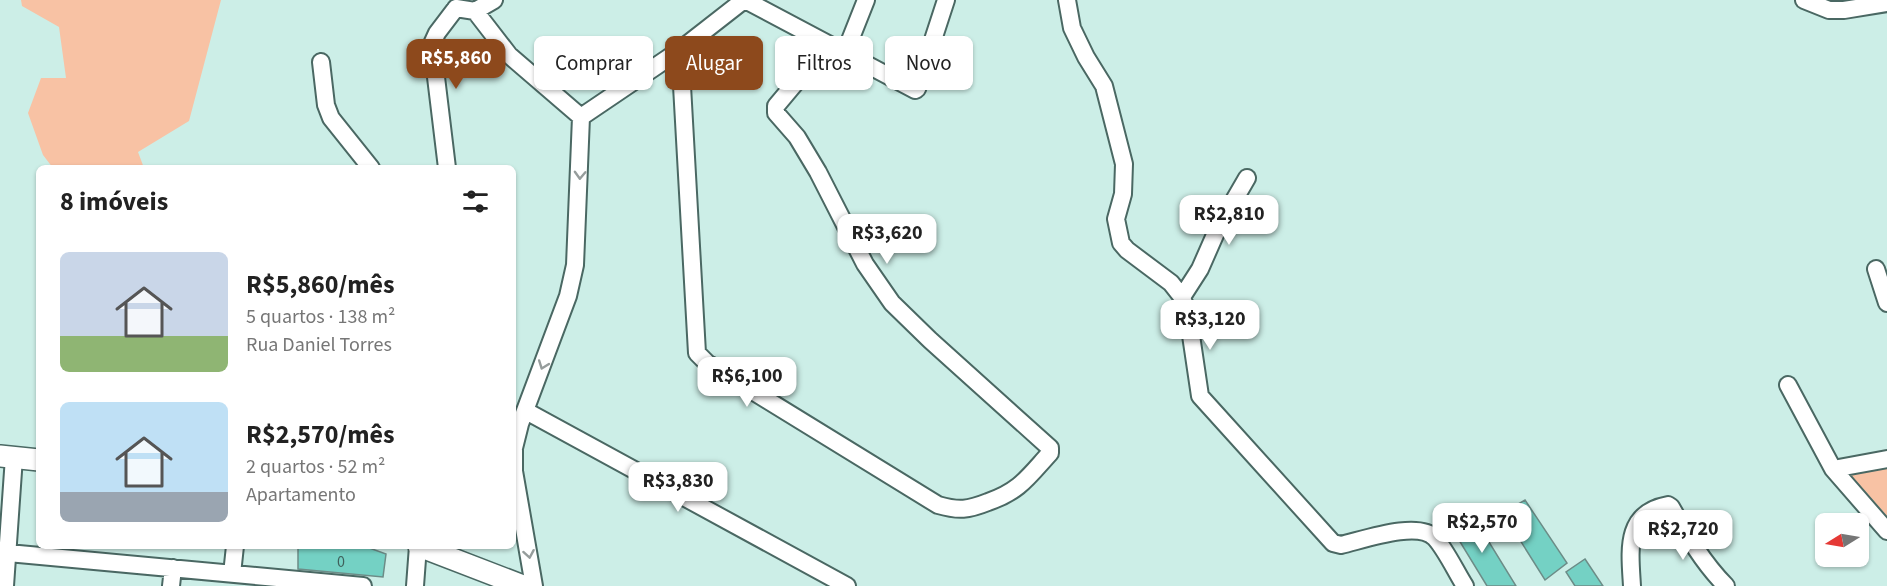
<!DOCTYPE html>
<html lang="pt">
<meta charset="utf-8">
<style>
:root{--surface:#fff;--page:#f6f6f6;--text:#222;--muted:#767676;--accent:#8d491c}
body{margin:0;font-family:"Source Sans 3",sans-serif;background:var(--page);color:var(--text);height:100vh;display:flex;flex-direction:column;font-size:22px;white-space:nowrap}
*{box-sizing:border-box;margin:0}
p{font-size:20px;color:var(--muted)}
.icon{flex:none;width:33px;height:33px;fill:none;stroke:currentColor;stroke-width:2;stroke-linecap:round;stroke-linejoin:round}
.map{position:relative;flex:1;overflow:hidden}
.side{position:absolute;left:36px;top:165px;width:480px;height:384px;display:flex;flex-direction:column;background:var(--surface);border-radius:9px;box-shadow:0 2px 4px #0004}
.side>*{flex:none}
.hud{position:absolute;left:534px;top:36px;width:570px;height:54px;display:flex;gap:12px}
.needle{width:39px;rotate:259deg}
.controls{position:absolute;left:1815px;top:513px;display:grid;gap:12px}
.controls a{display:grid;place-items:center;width:54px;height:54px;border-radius:9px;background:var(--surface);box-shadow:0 2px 4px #0004;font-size:30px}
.price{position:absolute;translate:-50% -51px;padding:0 14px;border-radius:12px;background:#fff;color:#222;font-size:20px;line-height:39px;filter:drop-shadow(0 2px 3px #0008)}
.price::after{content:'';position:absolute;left:50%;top:36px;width:18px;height:14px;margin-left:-9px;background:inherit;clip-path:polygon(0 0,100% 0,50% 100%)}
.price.on{background:var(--accent);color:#fff}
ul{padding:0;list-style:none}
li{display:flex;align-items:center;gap:18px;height:150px;padding:0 24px}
li span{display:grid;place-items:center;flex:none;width:168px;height:120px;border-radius:9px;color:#555}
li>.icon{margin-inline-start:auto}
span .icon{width:72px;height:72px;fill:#fffc;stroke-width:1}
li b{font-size:26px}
h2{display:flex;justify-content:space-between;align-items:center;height:72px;padding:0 24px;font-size:26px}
.tag{padding:0 21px;border-radius:9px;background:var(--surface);box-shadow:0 2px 4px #0004;font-size:21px;line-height:54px}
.tag.on{background:var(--accent);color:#fff}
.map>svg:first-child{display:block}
</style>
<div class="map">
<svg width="1887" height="586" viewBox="0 0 1887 586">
<rect width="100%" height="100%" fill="#cceee7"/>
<path fill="#f8c2a4" d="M21 0H221L189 121 138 152 144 168H53L43 155 28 113 41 78H66L59 27 22 6Z
M1887 468V516L1850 474Z"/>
<path fill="#74d1c4" stroke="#6c8c87" stroke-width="1.5" d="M1525 500 1567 563 1545 580 1503 513Z
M1473 516 1516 586H1487L1451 527Z
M298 546H364L386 554 383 577 298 569Z
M1585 559 1603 586H1575L1566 572Z"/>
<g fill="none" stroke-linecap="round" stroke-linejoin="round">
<g stroke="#4a6863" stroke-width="20">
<path id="minor" d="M745 0 915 90 917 89 946 0
M1067 0 1072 28 1086 57 1104 86 1124 164 1123 194 1116 219 1121 243 1127 250 1171 283 1182 297 1188 315 1200 396 1333 543 1341 545C1363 540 1418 520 1435 538 1446 550 1456 572 1465 586
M1804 0 1829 10H1844L1887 3
M456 8 475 11 509 55 581 117
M475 11 494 0
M680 50 697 353 707 363 938 505C959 511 968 510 988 502 1020 491 1028 477 1050 453V448L930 340 892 303 865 264 818 172 797 137 776 113V106L828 44
M845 53 866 0
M321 62 326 105 331 118 371 168
M581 117 680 50 744 0
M447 168 432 44 437 33 456 8
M1876 269 1887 303
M1182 297 1200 269 1218 228 1247 178
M1788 385 1833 469 1887 531
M526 411 847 586
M1833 469 1887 459
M8 553 363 586
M232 574 235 546
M5 586 14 457
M171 586 173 568
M415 586 418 546
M534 586 514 471V448L520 424 568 296 575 265 581 117
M1632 586C1630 551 1624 513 1668 505L1671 507C1687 535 1703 563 1726 586"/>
</g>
<g stroke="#4a6863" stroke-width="24">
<path id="major" d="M0 456 39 460
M419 546 523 586"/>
</g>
<use href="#minor" stroke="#fff" stroke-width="16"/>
<use href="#major" stroke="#fff" stroke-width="21"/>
</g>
<defs><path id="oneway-chevron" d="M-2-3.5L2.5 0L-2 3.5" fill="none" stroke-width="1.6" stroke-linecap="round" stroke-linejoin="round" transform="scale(1.5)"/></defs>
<g stroke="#969d9c">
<use href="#oneway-chevron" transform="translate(580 175) rotate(92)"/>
<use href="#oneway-chevron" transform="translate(543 365) rotate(110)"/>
<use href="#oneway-chevron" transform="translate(529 554) rotate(80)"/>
</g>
<g text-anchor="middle" stroke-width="4.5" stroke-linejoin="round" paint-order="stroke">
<g font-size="16" fill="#3f605b">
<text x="341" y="567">0</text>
</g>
</g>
</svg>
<div class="controls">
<a><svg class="needle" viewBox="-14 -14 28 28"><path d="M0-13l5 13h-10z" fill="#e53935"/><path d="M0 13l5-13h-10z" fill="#767676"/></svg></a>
</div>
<b class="price on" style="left:456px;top:90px">R$5,860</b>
<b class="price" style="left:1229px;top:246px">R$2,810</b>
<b class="price" style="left:887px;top:265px">R$3,620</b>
<b class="price" style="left:1210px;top:351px">R$3,120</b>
<b class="price" style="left:747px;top:408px">R$6,100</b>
<b class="price" style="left:678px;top:513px">R$3,830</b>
<b class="price" style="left:1482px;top:554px">R$2,570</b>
<b class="price" style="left:1683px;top:561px">R$2,720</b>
<div class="hud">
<a class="tag">Comprar</a>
<a class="tag on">Alugar</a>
<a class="tag">Filtros</a>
<a class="tag">Novo</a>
</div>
<section class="side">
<h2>8 imóveis<svg class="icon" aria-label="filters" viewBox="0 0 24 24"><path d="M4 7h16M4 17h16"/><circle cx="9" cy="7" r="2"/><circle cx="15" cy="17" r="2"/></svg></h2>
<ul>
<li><span style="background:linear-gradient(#c9d6e8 70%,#8fb573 0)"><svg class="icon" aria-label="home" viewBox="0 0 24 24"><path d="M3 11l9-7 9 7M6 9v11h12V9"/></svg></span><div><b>R$5,860/mês</b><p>5 quartos · 138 m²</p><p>Rua Daniel Torres</p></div></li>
<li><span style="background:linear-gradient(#bfe0f5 75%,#9aa5b1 0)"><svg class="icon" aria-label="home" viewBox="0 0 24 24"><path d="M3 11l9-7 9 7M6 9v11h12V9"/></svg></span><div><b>R$2,570/mês</b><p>2 quartos · 52 m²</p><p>Apartamento</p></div></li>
</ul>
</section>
</div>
